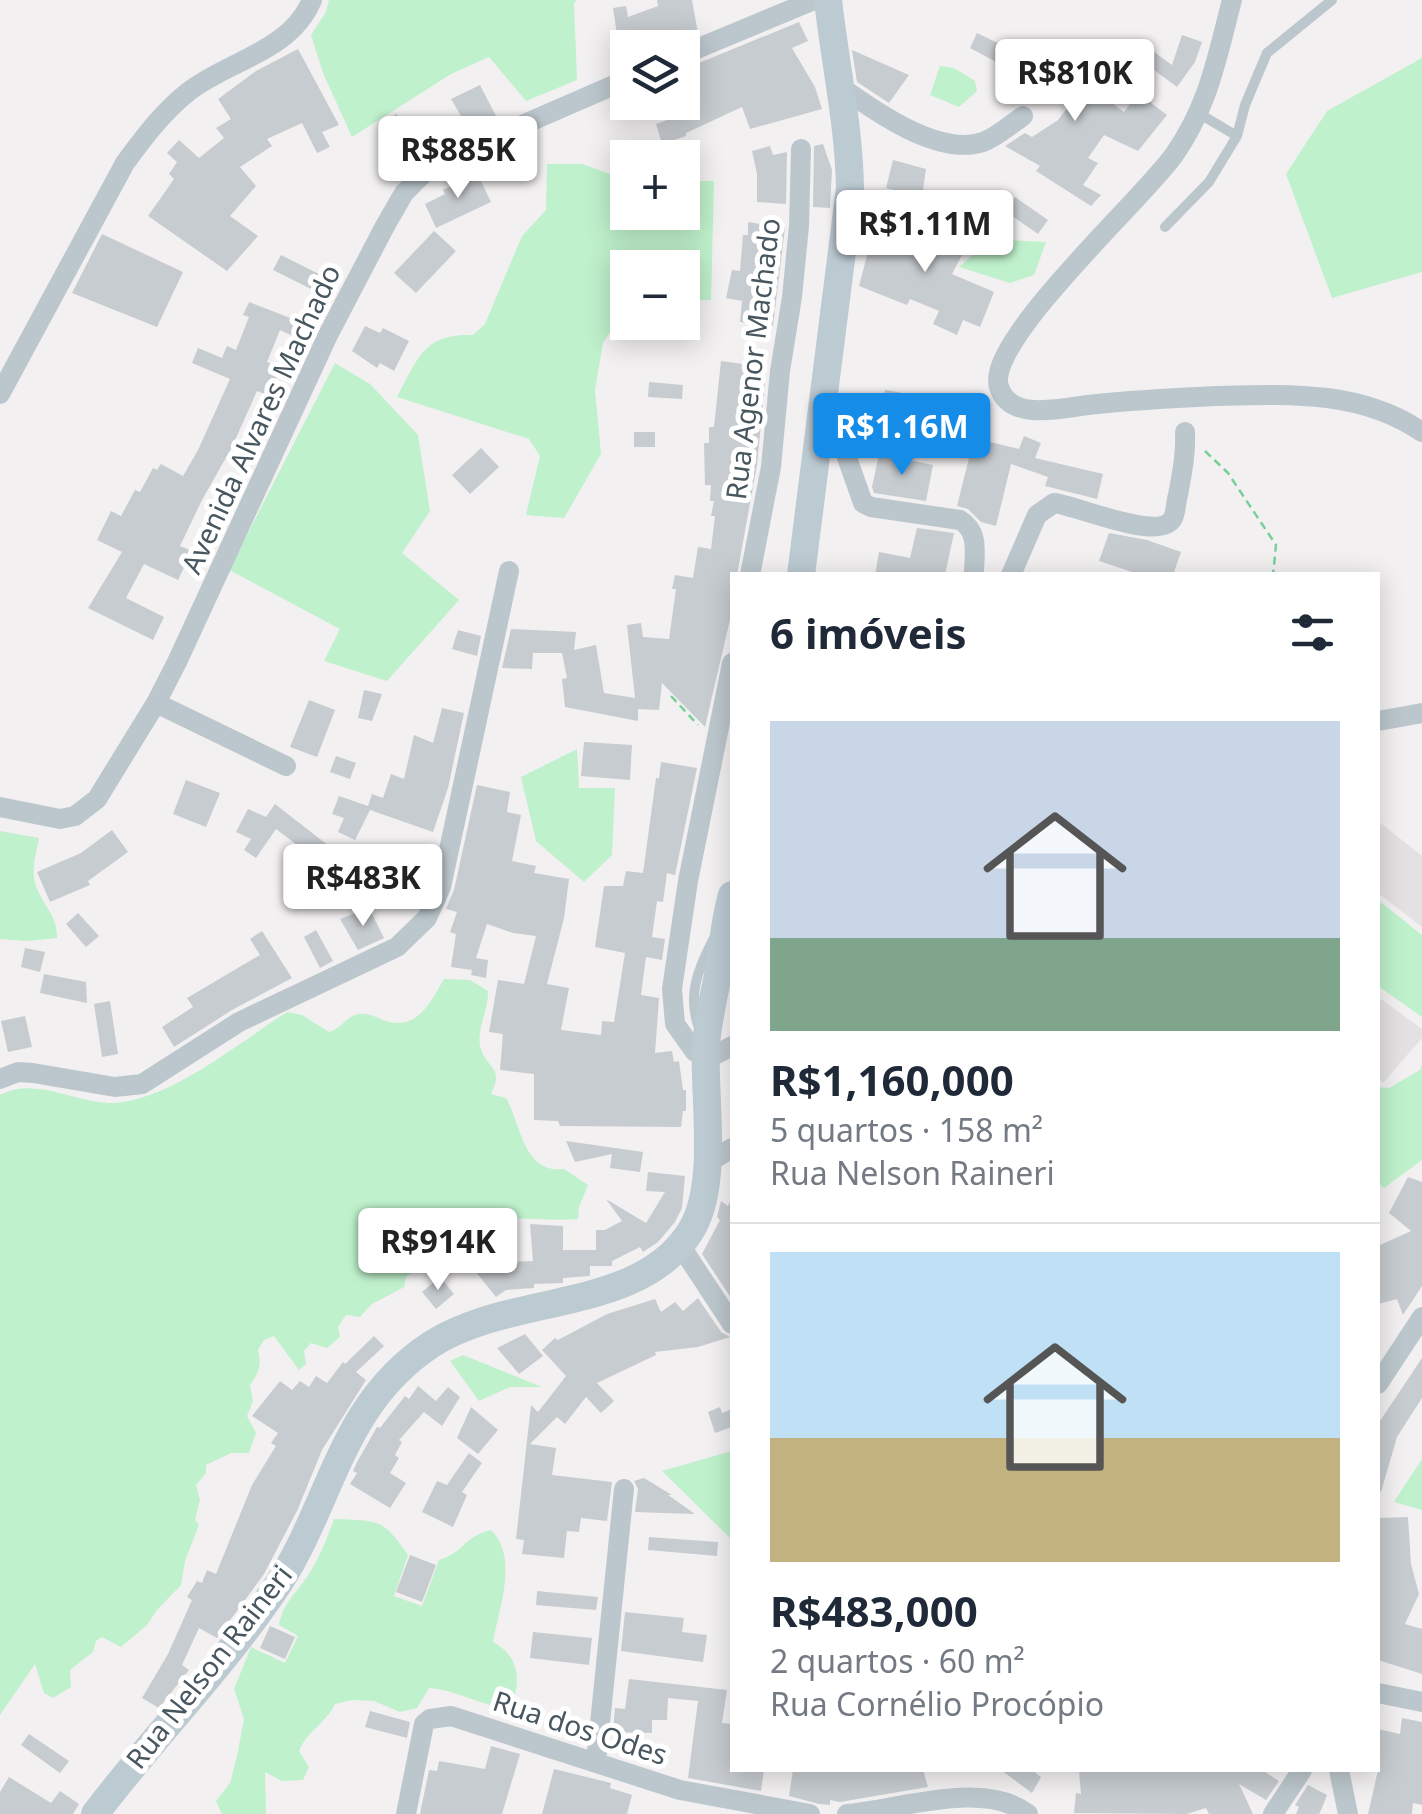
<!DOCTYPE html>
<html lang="pt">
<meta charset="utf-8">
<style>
:root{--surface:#fff;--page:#f2f2f3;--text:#1f2937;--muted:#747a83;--line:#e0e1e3;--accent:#158ce8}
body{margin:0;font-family:"Noto Sans",sans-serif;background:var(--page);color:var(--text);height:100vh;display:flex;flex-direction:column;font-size:38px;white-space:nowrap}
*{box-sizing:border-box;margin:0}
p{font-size:32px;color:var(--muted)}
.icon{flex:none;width:55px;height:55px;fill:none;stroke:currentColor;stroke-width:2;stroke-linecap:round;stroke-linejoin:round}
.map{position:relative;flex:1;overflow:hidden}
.sheet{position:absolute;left:730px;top:572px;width:650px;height:1200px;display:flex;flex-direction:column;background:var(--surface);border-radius:0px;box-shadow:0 5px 25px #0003}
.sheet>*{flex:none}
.fabs{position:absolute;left:610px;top:30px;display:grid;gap:20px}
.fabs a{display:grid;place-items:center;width:90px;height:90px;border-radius:0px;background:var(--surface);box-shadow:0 5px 25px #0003;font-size:50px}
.price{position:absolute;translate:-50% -85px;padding:0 22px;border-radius:10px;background:#fff;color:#222;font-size:32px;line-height:65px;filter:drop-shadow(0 2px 5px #0008)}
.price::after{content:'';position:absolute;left:50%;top:60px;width:30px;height:22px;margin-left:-15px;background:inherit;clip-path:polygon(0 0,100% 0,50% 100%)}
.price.current{background:var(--accent);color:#fff}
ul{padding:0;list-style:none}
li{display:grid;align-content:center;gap:20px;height:530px;padding:0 40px}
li+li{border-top:2px solid var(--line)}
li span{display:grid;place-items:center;height:310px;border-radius:0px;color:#555}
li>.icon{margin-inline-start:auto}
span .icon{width:180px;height:180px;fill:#fffc;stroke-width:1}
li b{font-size:42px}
h2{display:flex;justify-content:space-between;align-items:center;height:120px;padding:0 40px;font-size:42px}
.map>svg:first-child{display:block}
</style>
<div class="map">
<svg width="1422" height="1814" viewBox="0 0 1422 1814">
<rect width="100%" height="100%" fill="#f3f0f1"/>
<path fill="#e4e1e3" d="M1378 821 1422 856V927L1378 893Z
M1378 997 1422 1029V1038L1383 1083 1378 1078Z"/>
<path fill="#bff1cc" d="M329 0H577L574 3 577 80 526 101 489 57 451 74 352 137 323 73 311 35 326 12Z
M1422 58V272L1332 298 1286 174 1327 111Z
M940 66 954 68 975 81 977 91 959 107 930 95Z
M547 164H582L627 180 628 212H682L683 181H714L711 300 683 301 682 268H628L627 305 603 343 595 390 601 454 564 518 526 515 540 456 529 439 397 397C418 358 424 333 473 335L485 324 522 236 546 210Z
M990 239 1046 242 1034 275 1010 283 959 267Z
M335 363 370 384 418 435 430 511 402 553 459 600 387 681 324 661 340 629 229 570Z
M577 749 579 788H615L612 855 584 882 536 841 521 777Z
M0 831 39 838C37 850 32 866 34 878 38 902 58 913 57 938L28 941 0 939Z
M1378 900 1422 935V1017L1378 986Z
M444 979 470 980 488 991C489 1010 475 1031 481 1049 488 1070 504 1067 491 1094L506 1098C521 1124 523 1174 564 1169L588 1185 579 1207 578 1219C549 1222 519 1215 491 1221L483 1231 485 1252C469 1258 463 1272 445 1259L443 1248 424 1233 417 1238 426 1245C421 1274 426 1262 406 1277L404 1287 372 1304 360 1317 346 1315 338 1327 340 1337 327 1348 311 1343 304 1351 306 1364 299 1370 274 1336 264 1340 258 1350C262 1365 259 1373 250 1385L253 1401 247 1416 256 1433 249 1453H231L206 1465V1473L196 1485 200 1500 195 1520 199 1525 185 1561 181 1585 157 1610 147 1625 121 1647 102 1637 96 1641 93 1652 70 1670 71 1687 53 1698 44 1693 35 1664 0 1715V1095C40 1074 81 1109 123 1102 179 1093 240 1042 287 1012L302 1015 329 1032C340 1029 345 1019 355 1015 366 1011 377 1018 386 1021 418 1031 431 1001 444 979Z
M1422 1065V1160L1384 1188 1378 1183V1087L1389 1088 1420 1070Z
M463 1355 542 1387H510L479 1401 450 1361Z
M732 1451V1540L662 1471Z
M1422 1459V1510L1394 1502Z
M334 1519C378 1521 382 1517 408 1555L394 1596 422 1606 439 1560C467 1551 462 1537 491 1530 519 1558 499 1607 493 1642 521 1657 521 1683 510 1709 478 1705 461 1691 429 1688L417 1708 400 1712 374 1701 352 1700 335 1704C326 1723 307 1731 299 1751L309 1767 303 1780 282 1781 265 1772 266 1814H222L216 1801 230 1783 237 1756 244 1719 234 1689 251 1647 285 1663 298 1636 279 1625C283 1604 295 1594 307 1577 319 1559 327 1539 334 1519Z"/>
<path fill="#c7ccd0" d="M657 0H692L698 33 668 48H619L613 8 626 6 628 17 658 6Z
M799 22 808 41 792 48 815 87 822 109 750 129 742 107 686 133V136L662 144 656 124 687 113 682 108V70Z
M977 33 1006 47 1005 50 1042 71 1050 58 1124 112 1138 93 1167 115 1138 151 1104 135 1088 158 1098 163 1083 185 1101 195 1091 206 1036 171 1040 166 1005 146 1025 133 1032 137 1058 120 1075 98 1040 75 1041 72 1034 82 970 48Z
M1182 35 1202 42 1195 62 1177 87 1134 55 1143 44 1172 65Z
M298 49 339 125 322 132 330 147 317 153 302 123 267 139 272 146 240 167 256 186 230 216 258 236 227 271 148 216 174 179 169 174 177 162 167 153 179 140 199 158 224 138 216 128 231 119 218 99 256 71Z
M852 50 909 75 889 103 857 82Z
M480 85 496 116 468 128 451 99Z
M396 114 427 149 417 158 386 123Z
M823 144 832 170 830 208 813 207 814 146Z
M770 146 773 155 787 152 786 204 757 202V174L752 151Z
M893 160 926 169 922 197 886 188Z
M477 173 491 202 436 228 425 204 445 194 443 190Z
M1015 197 1048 220 1038 234 1005 211Z
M951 219 975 231 952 274 994 292 980 327 963 320 957 335 933 324 939 311 910 299 907 305 859 286 869 248 862 245 869 223 935 250Z
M748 222 785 228 773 326 740 322 742 301 726 298 732 270 740 271 743 235H748Z
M434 231 456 251 416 293 394 273Z
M102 234 183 272 157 327 72 293Z
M281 255 331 280 323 295 273 270Z
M249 302 306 324 299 339 280 330 267 362 282 368 267 395 257 391 232 447 202 500 180 546 192 551 178 580 144 564 126 598 164 617 153 640 88 608 122 552 97 540 111 511 121 516 135 490 140 492 153 468 157 470 161 464 183 476 198 450 230 379 192 363 198 348 222 358 227 346 236 350 249 317 243 315Z
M365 326 380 333 383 328 409 341 394 371 380 363 377 368 352 351Z
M721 361 757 366 755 381 765 382 757 465 737 575H732V611L705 727 662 683 659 710 638 709V721L565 707 562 679 567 678 562 653H533L532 669 502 668 511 629 576 632 574 650 596 645 604 693 635 698 627 625 641 623 643 637 669 639 676 589H672L675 575 693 578 698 547 711 549 715 516H711L714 501H710L711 485H705L704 443H709V427H714Z
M649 382 683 385 682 399 648 397Z
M885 390 926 397 921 428 880 421Z
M634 432H655V447H634Z
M1024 436 1041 443 1035 458 1103 474 1097 499 1045 486 1048 477 1011 464 996 526 981 522 968 509 957 506 969 458 936 452 939 438 973 445 974 438 1019 449Z
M481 448 499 467 470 494 452 475Z
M879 454 933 465 926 501 874 493 872 487Z
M917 528 954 533 945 575H875L879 552 910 558Z
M1109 533 1147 540 1181 552 1173 575H1141L1099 561Z
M458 630 481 636 477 656 452 649Z
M364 690 382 694 372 721 358 718Z
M309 700 335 710 317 757 290 747Z
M442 708 464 713 448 788 433 832 370 810 355 840 338 832 344 818 332 814 339 796 368 806 372 794 383 798 391 774 404 779 414 735 433 743Z
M584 742 632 745 630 780 581 776Z
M336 756 356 763 350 779 330 772Z
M661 762 697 768 675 875 667 873 663 902 657 901 652 937 665 939 662 960 646 957 641 995 659 998 655 1053 672 1051 674 1062 679 1061 683 1090H686V1111H683L681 1127 560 1126 558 1121 534 1120V1074L500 1070 503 1034 489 1032 498 980 524 984 536 936 513 933 487 924 476 958 488 960 486 978 471 975 472 970 451 967 456 934 450 932 457 912 446 909 454 890 477 785 510 792 507 812 521 815 512 861 536 866 534 873 569 879 564 918 547 984 569 988 561 1030 601 1035 602 1021 614 1022 625 953 595 947 604 886H623L626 871 643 873 656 778H659Z
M186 780 220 793 206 827 173 814Z
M275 804 329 846 308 872 296 862 305 851 276 829 256 858 244 850 251 839 236 832 248 809 266 817Z
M112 830 128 852 88 881 90 885 50 902 37 872 81 853Z
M369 908 384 938 358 950 340 919Z
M78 913 99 936 86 947 66 924Z
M316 930 333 961 320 968 304 937Z
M262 931 292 978 232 1010 174 1047 162 1027 193 1007 187 998 260 955 250 939Z
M25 948 45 952 40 972 21 967Z
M44 974 86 982 87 1003 40 993Z
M110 1001 118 1054 102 1057 94 1004Z
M25 1016 32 1047 8 1052 1 1021Z
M566 1141 643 1152 640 1172 610 1168 612 1154 575 1162Z
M648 1172 685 1176 682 1208 675 1222 658 1242 643 1252 640 1247 612 1261V1266H590V1276L563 1278V1283L534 1284V1288L506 1290 496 1297 471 1266 481 1257 486 1263 533 1261 530 1224 563 1226V1250H596V1230H605L622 1221 606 1199 646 1223 665 1192 646 1191Z
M1408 1177 1422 1182V1286L1403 1315 1397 1299 1378 1304V1246L1411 1231 1389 1213Z
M732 1198V1297L731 1298 702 1254 720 1220 717 1217 721 1201 728 1206Z
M440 1277 454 1294 436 1309 422 1292Z
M698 1298 721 1332 730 1337 698 1347 655 1352 656 1355 597 1383 614 1401 601 1413 586 1397 565 1424 557 1417 530 1444 556 1448 552 1475 612 1482 607 1521 581 1518 579 1532 567 1531 564 1558 522 1554 524 1540 516 1539 531 1405 538 1412 566 1376 542 1350 555 1338 558 1340 607 1314 655 1299 661 1312 675 1302 683 1311Z
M525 1334 543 1356 519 1374 497 1348Z
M374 1336 384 1346 356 1372 366 1380 322 1450 297 1511 264 1574 217 1638 199 1628 182 1665 189 1670 159 1708 142 1698 168 1654 192 1600 187 1597 197 1581 202 1583 207 1570 216 1574 252 1485 276 1446 271 1443 278 1433 252 1416 280 1381 292 1390 300 1381 309 1387 316 1376 327 1383 343 1362 345 1364Z
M1422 1358V1398L1397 1437 1381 1492 1378 1491V1424Z
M418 1386 436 1401 448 1387 460 1397 442 1426 424 1412 399 1440 402 1442 395 1455 399 1458 390 1473 406 1483 390 1508 350 1484 357 1473 353 1471 357 1462 377 1427 380 1428 405 1396 409 1399Z
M471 1407 498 1430 478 1454 457 1438Z
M720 1407 722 1413 732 1409V1427L715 1433 708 1412Z
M469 1453 482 1463 462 1492 467 1495 453 1527 422 1512 437 1481 447 1485Z
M644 1478 672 1495H668L695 1514 635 1512 638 1489 634 1481Z
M1408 1517 1411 1564 1419 1594 1405 1624 1422 1629V1674L1378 1660V1518Z
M649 1537 718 1542 717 1556 648 1550Z
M410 1555 436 1565 422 1602 396 1592Z
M537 1591 598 1597 596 1610 536 1605Z
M625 1612 684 1618 682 1632 707 1635 703 1662 621 1651Z
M270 1626 295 1637 285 1659 260 1648Z
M533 1632 592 1638 589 1665 530 1658Z
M629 1679 727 1690 722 1723 732 1724V1770H764L761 1791 688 1778 698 1701 668 1698 667 1720H652V1733L613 1732 615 1708 625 1709Z
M370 1711 410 1722 407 1738 365 1727Z
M1402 1718 1422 1722V1805L1413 1803 1412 1814H1368L1378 1770V1729L1400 1734Z
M29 1734 69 1761 60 1773 21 1745Z
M491 1746 520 1754 502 1814H420L429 1770 437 1771 439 1761 485 1769Z
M554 1769 611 1783 610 1788 632 1795 627 1814H542Z
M793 1770H923L928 1787 840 1802 830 1800V1805L819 1804 789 1796Z
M1001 1770H1032L1041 1777 1032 1793Z
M1262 1770 1279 1781 1266 1800 1239 1784 1253 1814H1209L1206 1808 1187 1814 1074 1813 1076 1793 1081 1794 1079 1771Z
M9 1777 51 1803 60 1791 79 1804 73 1814H0V1792Z
M1308 1785 1327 1795 1322 1808 1319 1814H1296L1299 1807 1295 1805Z"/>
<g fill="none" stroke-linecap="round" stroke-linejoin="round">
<path stroke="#76d098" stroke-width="2.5" stroke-dasharray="8 5" stroke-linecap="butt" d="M1205 451 1228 473 1276 545 1273 575
M671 696 698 725"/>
<path stroke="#bcc7cd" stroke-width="10" d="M1198 113 1237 136 1245 105 1267 53 1332 0
M1165 227 1209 182 1237 136
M699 1028C687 995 698 969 713 940"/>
<path stroke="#bcc7cd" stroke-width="20" d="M1232 0C1217 57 1209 105 1174 155 1144 198 984 342 999 387 1010 422 1062 408 1088 405 1131 400 1173 398 1217 396 1287 394 1361 390 1422 432
M682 55 814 0
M838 85C873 110 938 157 983 142 997 137 1010 125 1023 116
M0 394 125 163C144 137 163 112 188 92 229 60 290 52 312 0
M826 398 863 503 871 507 960 520C980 532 974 554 974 575
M750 575 771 467 780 371 792 297 799 226 801 149
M1011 575 1037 515 1054 503C1079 506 1160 543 1173 518 1176 512 1176 501 1178 495 1182 473 1186 454 1185 432
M732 663 688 881 672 989 675 1024 695 1052 715 1055 732 1046
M156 703 286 766
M1378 721 1422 713
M0 807 60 819 75 816 97 799 156 703 177 662 328 335 385 226 404 193 425 172 451 156 628 79
M0 1079 18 1072 33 1073 115 1087 142 1084 239 1022 397 947 427 918 441 887 509 571
M706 1164 732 1148
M680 1245 732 1324
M1378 1384 1422 1317
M1378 1693 1422 1702
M596 1762 624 1489
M1339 1770 1348 1814
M406 1814 424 1724 430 1719 451 1716 680 1790 810 1814
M847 1814C899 1810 983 1779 1028 1814
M1273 1814 1302 1770"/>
<path stroke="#bccad2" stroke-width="28" d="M801 575 850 188C849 125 835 63 828 0
M95 1814C154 1736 225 1665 279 1583 333 1499 341 1403 432 1344 512 1293 638 1313 690 1232 720 1186 703 1097 706 1045 708 1020 714 995 719 970 723 945 725 919 732 895"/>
</g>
<g text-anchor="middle" stroke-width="10" stroke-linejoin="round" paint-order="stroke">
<g font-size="28" fill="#48575f" stroke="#fff">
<text transform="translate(753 359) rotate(-83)" y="10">Rua Agenor Machado</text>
<text transform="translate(261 419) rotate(-65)" y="10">Avenida Alvares Machado</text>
<text transform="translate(209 1667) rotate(-52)" y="10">Rua Nelson Raineri</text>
<text transform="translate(580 1728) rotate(18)" y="10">Rua dos Odes</text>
</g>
</g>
</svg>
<div class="fabs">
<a><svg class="icon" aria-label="layers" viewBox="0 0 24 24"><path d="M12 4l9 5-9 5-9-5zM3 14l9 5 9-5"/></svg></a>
<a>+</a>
<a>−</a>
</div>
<b class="price" style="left:1075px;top:124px">R$810K</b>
<b class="price" style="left:458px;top:201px">R$885K</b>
<b class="price" style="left:925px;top:275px">R$1.11M</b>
<b class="price current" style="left:902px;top:478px">R$1.16M</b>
<b class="price" style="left:363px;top:929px">R$483K</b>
<b class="price" style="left:438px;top:1293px">R$914K</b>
<section class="sheet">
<h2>6 imóveis<svg class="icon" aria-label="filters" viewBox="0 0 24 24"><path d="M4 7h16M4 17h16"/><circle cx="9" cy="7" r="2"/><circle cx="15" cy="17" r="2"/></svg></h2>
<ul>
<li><span style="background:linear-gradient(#c9d6e8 70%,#7fa58c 0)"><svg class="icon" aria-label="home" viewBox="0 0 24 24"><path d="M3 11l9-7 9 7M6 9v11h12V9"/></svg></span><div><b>R$1,160,000</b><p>5 quartos · 158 m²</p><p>Rua Nelson Raineri</p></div></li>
<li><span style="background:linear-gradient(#bfe0f5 60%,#c2b280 0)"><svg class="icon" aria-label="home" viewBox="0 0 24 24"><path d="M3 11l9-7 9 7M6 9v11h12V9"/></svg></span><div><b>R$483,000</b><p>2 quartos · 60 m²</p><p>Rua Cornélio Procópio</p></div></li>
</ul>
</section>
</div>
